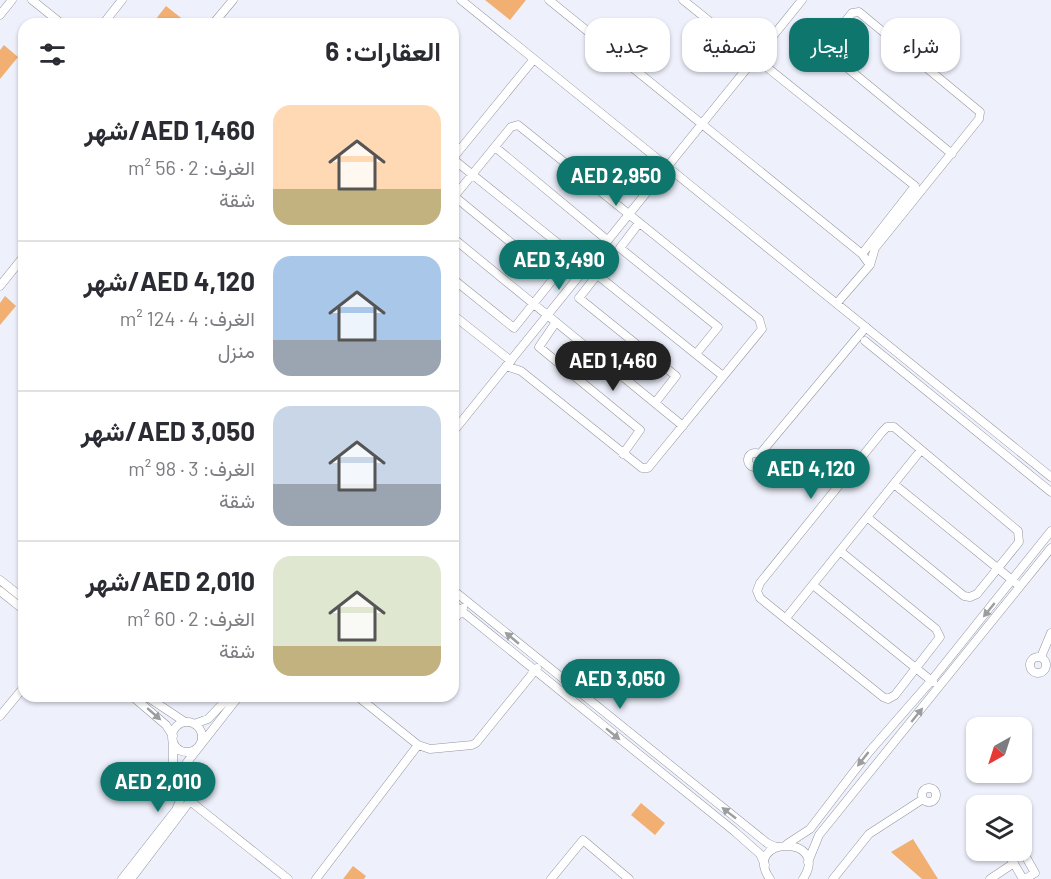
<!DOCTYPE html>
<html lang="ar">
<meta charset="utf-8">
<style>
:root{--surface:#fff;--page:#f7f7f7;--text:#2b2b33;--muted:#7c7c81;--line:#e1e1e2;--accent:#0f766e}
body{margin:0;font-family:Barlow,Vazirmatn,sans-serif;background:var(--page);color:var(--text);direction:rtl;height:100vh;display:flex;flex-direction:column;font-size:22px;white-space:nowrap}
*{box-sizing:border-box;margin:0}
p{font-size:20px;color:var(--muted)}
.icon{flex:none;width:33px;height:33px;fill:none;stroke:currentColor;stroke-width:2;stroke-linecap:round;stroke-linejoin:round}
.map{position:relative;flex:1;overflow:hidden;direction:ltr}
.side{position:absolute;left:18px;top:18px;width:441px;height:684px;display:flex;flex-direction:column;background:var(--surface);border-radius:18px;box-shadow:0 2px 4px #0004;direction:rtl}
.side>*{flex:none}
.top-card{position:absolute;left:477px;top:18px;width:483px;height:54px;direction:rtl;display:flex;gap:12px}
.needle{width:39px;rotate:219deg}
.tools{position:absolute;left:966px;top:717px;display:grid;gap:12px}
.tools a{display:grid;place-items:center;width:66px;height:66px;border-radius:12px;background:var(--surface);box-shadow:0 2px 4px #0004;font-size:30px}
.price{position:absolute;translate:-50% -51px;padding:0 14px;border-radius:21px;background:var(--accent);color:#fff;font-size:20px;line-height:39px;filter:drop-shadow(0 2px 3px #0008)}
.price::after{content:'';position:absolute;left:50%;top:36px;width:18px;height:14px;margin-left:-9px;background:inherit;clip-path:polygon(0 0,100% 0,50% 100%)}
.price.active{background:#222;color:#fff}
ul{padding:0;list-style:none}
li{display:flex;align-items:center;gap:18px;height:150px;padding:0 18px}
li+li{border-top:2px solid var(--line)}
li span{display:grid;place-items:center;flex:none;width:168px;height:120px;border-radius:18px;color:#555}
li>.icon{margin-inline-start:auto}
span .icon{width:72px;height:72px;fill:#fffc;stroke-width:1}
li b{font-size:26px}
h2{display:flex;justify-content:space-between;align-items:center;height:72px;padding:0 18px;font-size:26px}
.pill{padding:0 21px;border-radius:18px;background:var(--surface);box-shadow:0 2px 4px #0004;font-size:21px;line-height:54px}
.pill.active{background:var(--accent);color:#fff}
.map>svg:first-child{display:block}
</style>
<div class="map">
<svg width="1051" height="879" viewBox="0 0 1051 879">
<rect width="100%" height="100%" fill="#eef1fc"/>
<path fill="#f1af71" d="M485 0H526L510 20Z
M166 6 185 21 182 24H152Z
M4 45 18 57 0 79V50Z
M5 296 16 306 0 325V303Z
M641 803 665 823 655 835 631 815Z
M913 839 938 879H922L891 852Z
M353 866 366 876 364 879H343Z"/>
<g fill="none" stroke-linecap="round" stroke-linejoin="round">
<g stroke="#93969f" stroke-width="9">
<path id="minor" d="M32 0 62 24
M461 0 1051 477
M549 0 862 254 870 265
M683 0 915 186 862 254
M0 15 12 0
M103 24 122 0
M213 24 233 0
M23 125 24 123
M495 147 606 239
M453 158 534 59
M453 159 723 376
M453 198 511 127 518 125 759 319 762 329 648 468H642L521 371 506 366
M639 223 620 248 718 327 696 354
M453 238 683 426
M597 275 579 298 676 376 655 403
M453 279 514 328 554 278 454 196
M0 286 24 256
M837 303 870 265 875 248 979 119 980 112 859 12 852 13 827 44 828 52 952 154
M453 315 511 361
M556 322 539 347 640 430 623 454
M865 341 1051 492
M453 432 802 0
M748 460a7 7 0 1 1 14 0a7 7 0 1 1-14 0Z
M760 454 866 327
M894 484 1017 584
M840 551 936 629 940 637 895 695 888 699 883 697 760 598 757 591 760 583 882 432 887 427H894L1018 531 1019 542 977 594 970 597 964 596 868 518
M0 580 24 599
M813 585 933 682
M453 590 767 843 776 847
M0 591 24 610
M453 604 734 831 760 854 765 865
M786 618 921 450
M453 621 463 608
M1041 657 1051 633
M1030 665a8 8 0 1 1 16 0a8 8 0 1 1-16 0Z
M132 696 166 725 173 736
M146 696 185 722
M357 696 418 745 430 749 472 745 476 743 537 668
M0 716 24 687
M172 737a15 15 0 1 1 30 0a15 15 0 1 1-30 0Z
M194 724 208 719 230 696
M922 795a7 7 0 1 1 14 0a7 7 0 1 1-14 0Z
M190 801 288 879
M787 844 810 829 869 752 931 681 1051 531
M1006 850 1023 879
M1022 850 1035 873 1025 879
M808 862 819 835 1051 548
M122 879 176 810 181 798 173 781V741
M131 879 190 801 182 782 181 770 239 696
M316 879 418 745
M551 879 583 840 629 879
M770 879C740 836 832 834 803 879
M833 879 869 834 923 799
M990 879 1014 863"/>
</g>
<use href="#minor" stroke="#fff" stroke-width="8"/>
</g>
<defs><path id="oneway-solid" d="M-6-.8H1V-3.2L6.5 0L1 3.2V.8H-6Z" transform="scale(1.5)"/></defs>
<g fill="#9c9d9f">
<use href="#oneway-solid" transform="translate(989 610) rotate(129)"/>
<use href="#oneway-solid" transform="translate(512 638) rotate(-140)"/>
<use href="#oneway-solid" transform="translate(154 714) rotate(41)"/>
<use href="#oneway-solid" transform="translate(917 715) rotate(-51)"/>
<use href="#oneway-solid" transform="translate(613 734) rotate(39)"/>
<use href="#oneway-solid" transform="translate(863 759) rotate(128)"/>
<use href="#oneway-solid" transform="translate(729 813) rotate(-142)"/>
</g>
</svg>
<div class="tools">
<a><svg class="needle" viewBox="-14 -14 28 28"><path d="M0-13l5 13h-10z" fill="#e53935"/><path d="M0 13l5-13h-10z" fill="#7c7c81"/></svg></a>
<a><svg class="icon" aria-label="layers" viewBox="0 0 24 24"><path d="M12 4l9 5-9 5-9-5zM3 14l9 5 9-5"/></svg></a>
</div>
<b class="price" style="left:616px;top:207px">AED 2,950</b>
<b class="price" style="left:559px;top:291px">AED 3,490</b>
<b class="price active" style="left:613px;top:392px">AED 1,460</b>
<b class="price" style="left:811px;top:500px">AED 4,120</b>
<b class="price" style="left:620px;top:710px">AED 3,050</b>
<b class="price" style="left:158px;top:813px">AED 2,010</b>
<div class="top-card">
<a class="pill">شراء</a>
<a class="pill active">إيجار</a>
<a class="pill">تصفية</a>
<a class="pill">جديد</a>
</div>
<section class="side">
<h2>العقارات: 6<svg class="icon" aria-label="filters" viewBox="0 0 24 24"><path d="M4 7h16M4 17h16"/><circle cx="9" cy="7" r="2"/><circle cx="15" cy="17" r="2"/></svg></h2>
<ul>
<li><span style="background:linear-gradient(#ffd9b3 70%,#c2b280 0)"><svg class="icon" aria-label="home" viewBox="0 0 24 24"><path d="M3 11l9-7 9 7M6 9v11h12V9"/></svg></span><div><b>AED 1,460/شهر</b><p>الغرف: 2 · 56 m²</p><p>شقة</p></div></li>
<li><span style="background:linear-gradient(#a9c7e8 70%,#9aa5b1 0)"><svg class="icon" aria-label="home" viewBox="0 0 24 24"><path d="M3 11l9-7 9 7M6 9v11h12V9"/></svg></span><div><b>AED 4,120/شهر</b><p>الغرف: 4 · 124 m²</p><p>منزل</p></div></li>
<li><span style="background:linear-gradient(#c9d6e8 65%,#9aa5b1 0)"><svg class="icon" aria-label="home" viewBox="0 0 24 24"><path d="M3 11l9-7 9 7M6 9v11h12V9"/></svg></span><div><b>AED 3,050/شهر</b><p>الغرف: 3 · 98 m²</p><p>شقة</p></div></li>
<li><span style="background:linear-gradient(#dfe7d0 75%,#c2b280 0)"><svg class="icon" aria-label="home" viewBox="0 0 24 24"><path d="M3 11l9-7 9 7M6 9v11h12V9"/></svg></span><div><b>AED 2,010/شهر</b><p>الغرف: 2 · 60 m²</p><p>شقة</p></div></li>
</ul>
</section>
</div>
